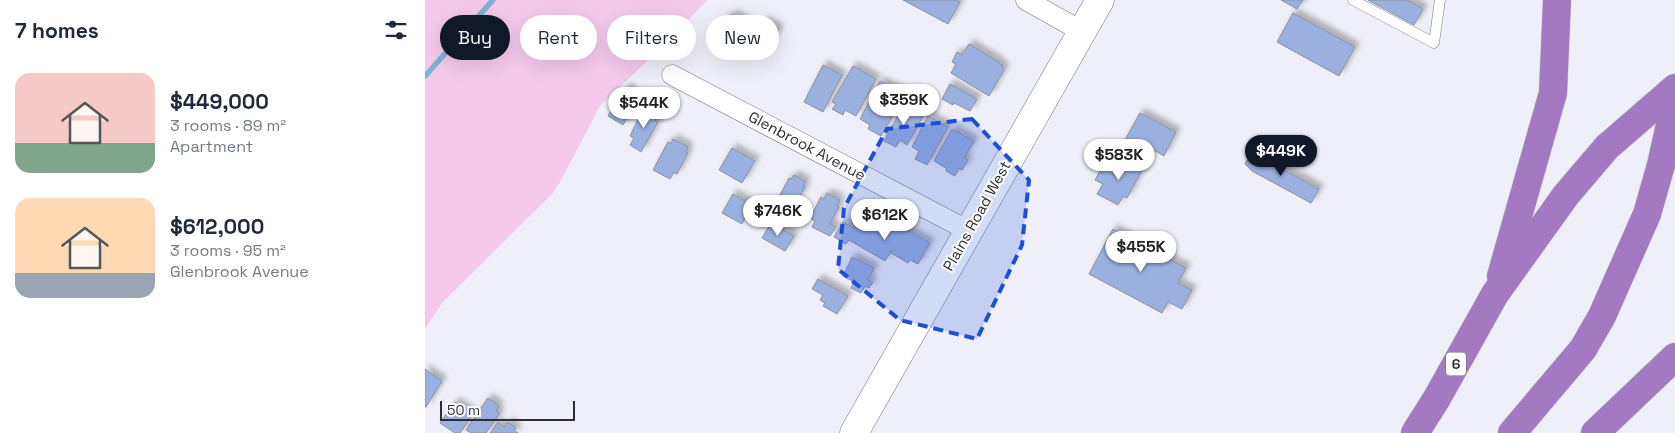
<!DOCTYPE html>
<meta charset="utf-8">
<style>
:root{--surface:#fff;--page:#f6f6f7;--text:#1f2937;--muted:#747a83;--accent:#111827}
body{margin:0;font-family:"Space Grotesk",sans-serif;background:var(--page);color:var(--text);height:100vh;display:flex;flex-direction:column;font-size:19px;white-space:nowrap}
*{box-sizing:border-box;margin:0}
p{font-size:16px;color:var(--muted)}
.icon{flex:none;width:28px;height:28px;fill:none;stroke:currentColor;stroke-width:2;stroke-linecap:round;stroke-linejoin:round}
.map{position:relative;flex:1;overflow:hidden}
.panel{display:flex;flex-direction:column;background:var(--surface);width:425px}
.panel>*{flex:none}
.hud{position:absolute;left:15px;top:15px;width:475px;height:45px;display:flex;gap:10px}
.scale{position:absolute;left:15px;bottom:12px;width:135px;box-sizing:border-box;padding-left:5px;border:2px solid #2e2e32;border-top:0;font-size:14px;line-height:18px;white-space:nowrap;color:#2e2e32;-webkit-text-stroke:4px #fdfdfd;paint-order:stroke}
.price{position:absolute;translate:-50% -42px;padding:0 11px;border-radius:18px;background:#fff;color:#222;font-size:16px;line-height:32px;filter:drop-shadow(0 1px 2px #0008)}
.price::after{content:'';position:absolute;left:50%;top:30px;width:15px;height:11px;margin-left:-8px;background:inherit;clip-path:polygon(0 0,100% 0,50% 100%)}
.price.selected{background:var(--accent);color:#fff}
ul{padding:0;list-style:none}
li{display:flex;align-items:center;gap:15px;height:125px;padding:0 15px}
li span{display:grid;place-items:center;flex:none;width:140px;height:100px;border-radius:15px;color:#555}
li>.icon{margin-inline-start:auto}
span .icon{width:60px;height:60px;fill:#fffc;stroke-width:1}
li b{font-size:21px}
h2{display:flex;justify-content:space-between;align-items:center;height:60px;padding:0 15px;font-size:21px}
.chip{padding:0 18px;border-radius:22px;background:var(--surface);box-shadow:0 5px 20px #0002;font-size:18px;line-height:45px}
.chip.selected{background:var(--accent);color:#fff}
main{display:flex;flex:1;min-height:0}
.map>svg:first-child{display:block}
</style>
<main>
<section class="panel">
<h2>7 homes<svg class="icon" aria-label="filters" viewBox="0 0 24 24"><path d="M4 7h16M4 17h16"/><circle cx="9" cy="7" r="2"/><circle cx="15" cy="17" r="2"/></svg></h2>
<ul>
<li><span style="background:linear-gradient(#f6c9c9 70%,#7fa58c 0)"><svg class="icon" aria-label="home" viewBox="0 0 24 24"><path d="M3 11l9-7 9 7M6 9v11h12V9"/></svg></span><div><b>$449,000</b><p>3 rooms · 89 m²</p><p>Apartment</p></div></li>
<li><span style="background:linear-gradient(#ffd9b3 75%,#9aa5b1 0)"><svg class="icon" aria-label="home" viewBox="0 0 24 24"><path d="M3 11l9-7 9 7M6 9v11h12V9"/></svg></span><div><b>$612,000</b><p>3 rooms · 95 m²</p><p>Glenbrook Avenue</p></div></li>
</ul>
</section>
<div class="map">
<svg width="1250" height="433" viewBox="0 0 1250 433">
<defs>
<filter id="shadow"><feDropShadow dx="4.5" dy="-4.5" stdDeviation="2.5" flood-color="#0004"/></filter>
</defs>
<rect width="100%" height="100%" fill="#efeff9"/>
<path fill="#f4c9ec" d="M0 0H282L246 38 175 106 135 182 128 193 17 303 0 329Z"/>
<g fill="none" stroke-linecap="round" stroke-linejoin="round">
<path stroke="#81b0d4" stroke-width="5.5" d="M0 76 68 0"/>
</g>
<path fill="#9ab1e0" stroke="#8c9099" filter="url(#shadow)" d="M478 0H531L535 2 523 24Z
M856 0H878L872 9Z
M943 0H982L998 9 989 25Z
M868 13 930 47 914 76 852 42Z
M307 14 321 21 318 26 320 27 307 53 301 50 298 56 289 52 293 45 288 43 301 17 305 19Z
M339 21 354 29 342 54 327 46Z
M544 44 574 62V63L577 65 579 70 564 96 526 73 531 64 527 62 532 52 537 55Z
M398 65 417 75 398 112 379 102Z
M428 66 451 79 431 116 420 110 418 115 407 109 411 104 407 102Z
M455 81 480 94 456 136 443 129 445 125 435 119Z
M525 84 552 99 545 111 529 103 528 105 517 99Z
M201 87 209 93 207 97 213 100 198 125 183 116Z
M480 103 499 114 482 145 475 140 471 147 459 141Z
M219 107 233 115 230 120 233 122 216 152 205 145 209 138 205 136Z
M715 113 751 132 739 156 729 150 724 160 697 145Z
M503 116 523 127 502 165 490 159 494 151 487 147Z
M527 129 549 141 539 158 543 160 537 170 534 168 530 176 521 171 522 169 509 161Z
M248 139 263 147 261 152 263 153 252 174 249 172 245 179 228 170 243 142 246 144Z
M307 148 330 161 317 183 294 170Z
M832 149 838 153 837 155 851 163 850 165 894 189 886 203 827 171 820 164 822 160 825 162Z
M698 158 718 168 702 198 698 196 693 205 672 194 678 184 670 180 675 171 677 173 679 170 689 175Z
M369 175 381 182 378 186 380 187 370 205 374 207 367 219 348 208 364 178 366 179Z
M402 193 415 200 412 206 414 207 405 224 411 227 405 236 387 227 390 221 385 218 396 197 399 199Z
M308 194 327 205 317 224 297 213Z
M436 219 459 232 465 220 505 243 493 264 485 260 483 263 466 253 467 250 460 261 424 240 421 244 409 237 418 222 430 229Z
M346 223 369 236 360 251 337 238Z
M688 229 761 268 753 283 767 290 757 309 743 302 737 313 664 274Z
M427 257 449 268 443 280 448 282 444 288 440 286 436 293 426 288 429 282 418 276Z
M393 279 423 296 412 314 398 306 400 303 395 300 398 295 387 289Z
M0 369 17 381 1 407H0Z
M63 398 74 406 71 411 75 413 61 433H46L41 430Z
M30 402 48 414 35 433H30L15 423Z
M73 422 79 427 83 422 91 428 89 430 93 433H65Z"/>
<g fill="none" stroke-linecap="round" stroke-linejoin="round">
<g stroke="#787881" stroke-width="11">
<path id="lane" d="M928 0 1009 43 1015 0"/>
</g>
<g stroke="#787881" stroke-width="21">
<path id="street" d="M601 0 656 31
M247 75 544 231"/>
</g>
<g stroke="#787881" stroke-width="29">
<path id="secondary" d="M429 433 675 0"/>
</g>
<g stroke="#cdcdce" stroke-width="29">
<path id="highway" d="M1076 276 1128 93 1132 0
M990 433 1012 398 1070 294 1141 195 1182 147 1250 88
M1087 433 1158 349 1177 316 1222 214 1236 165 1250 102
M1170 433 1250 357"/>
</g>
<use href="#lane" stroke="#fff" stroke-width="10"/>
<use href="#street" stroke="#fff" stroke-width="20"/>
<use href="#secondary" stroke="#fff" stroke-width="28"/>
<use href="#highway" stroke="#a37ac1" stroke-width="28"/>
</g>
<path fill="#1d4ed8" fill-opacity="0.2" stroke="#1d4ed8" stroke-width="4" stroke-dasharray="10 6" stroke-linejoin="round" d="M547 119 604 180 597 245 552 339 475 320 413 269 419 208 462 129Z"/>
<g text-anchor="middle" stroke-width="4" stroke-linejoin="round" paint-order="stroke">
<rect fill="#fdfdfd" stroke="#6c6c6f" stroke-width="1" x="1021" y="352.5" width="20" height="23" rx="4"/>
<g font-size="14" font-weight="bold" fill="#2e2e32">
<text x="1031" y="369">6</text>
</g>
<g font-size="15" fill="#2e2e32" stroke="#fdfdfd">
<text transform="translate(382 146) rotate(28)" y="5">Glenbrook Avenue</text>
<text transform="translate(552 216) rotate(-61)" y="5">Plains Road West</text>
</g>
</g>
</svg>
<div class="scale">50 m</div>
<b class="price" style="left:479px;top:126px">$359K</b>
<b class="price" style="left:219px;top:129px">$544K</b>
<b class="price selected" style="left:856px;top:177px">$449K</b>
<b class="price" style="left:694px;top:181px">$583K</b>
<b class="price" style="left:353px;top:237px">$746K</b>
<b class="price" style="left:460px;top:241px">$612K</b>
<b class="price" style="left:716px;top:273px">$455K</b>
<div class="hud">
<a class="chip selected">Buy</a>
<a class="chip">Rent</a>
<a class="chip">Filters</a>
<a class="chip">New</a>
</div>
</div>
</main>
